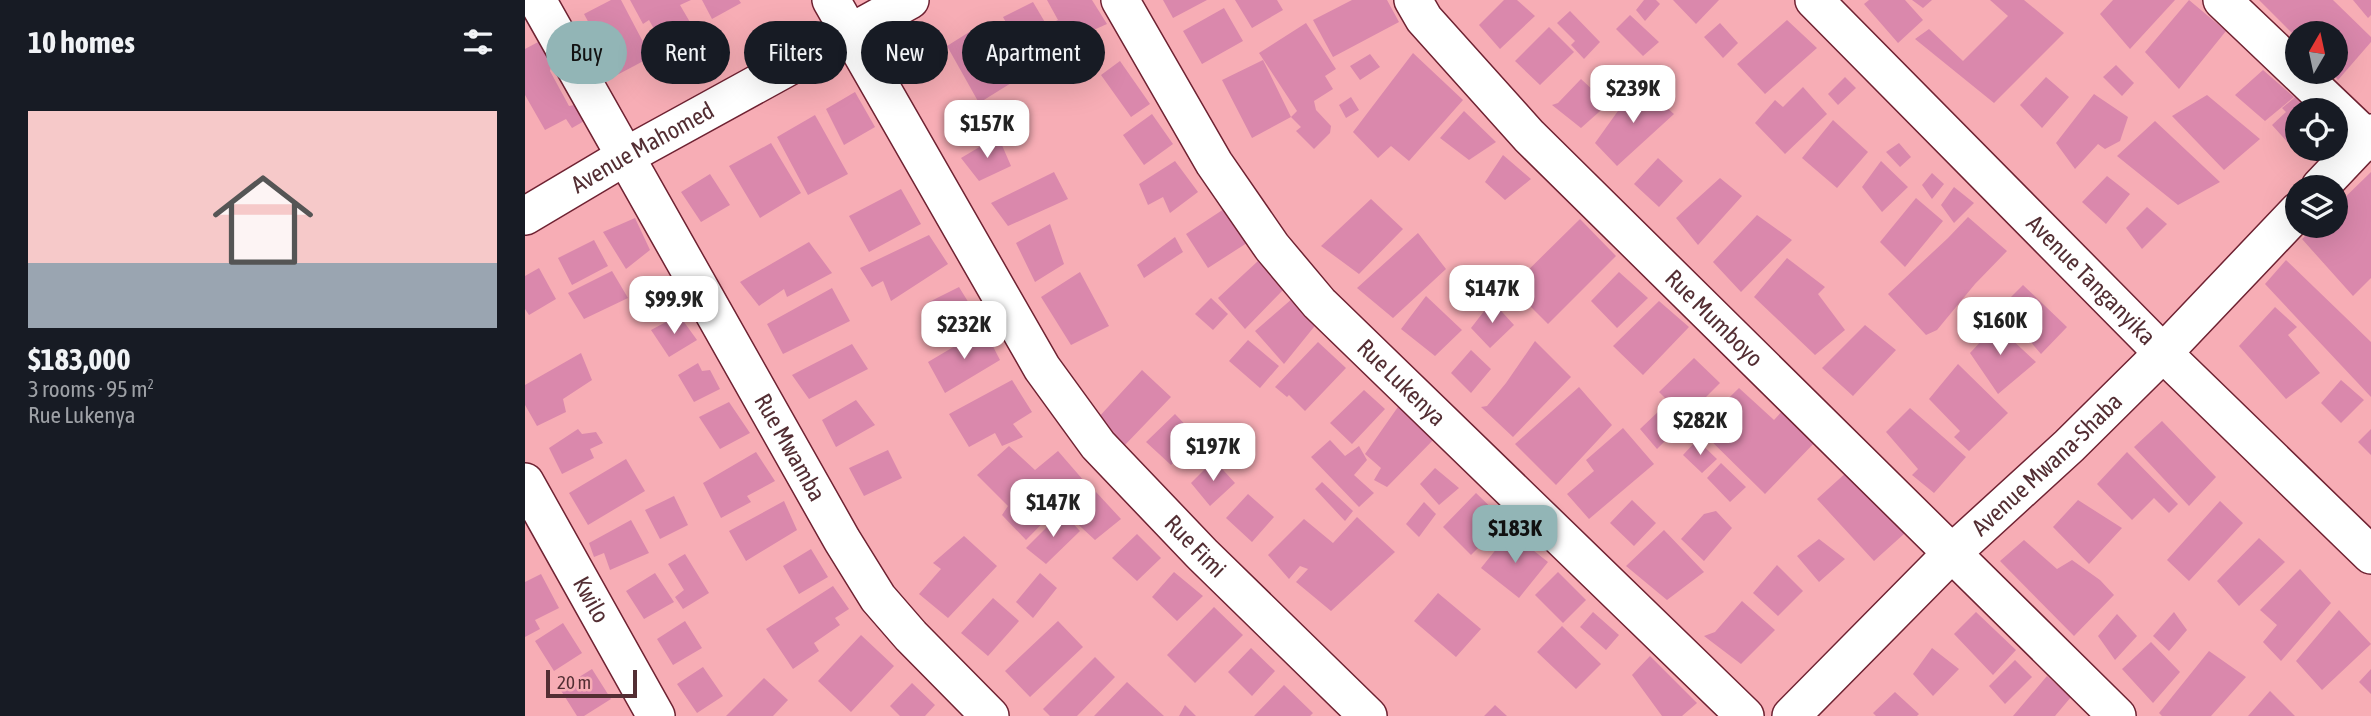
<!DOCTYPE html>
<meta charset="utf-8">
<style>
:root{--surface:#171b24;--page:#242831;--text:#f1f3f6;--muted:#9ea1a6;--accent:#92b5b6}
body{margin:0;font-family:"Asap Condensed",sans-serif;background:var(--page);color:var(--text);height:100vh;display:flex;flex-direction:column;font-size:26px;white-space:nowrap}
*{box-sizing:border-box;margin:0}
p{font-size:23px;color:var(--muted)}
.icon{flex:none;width:38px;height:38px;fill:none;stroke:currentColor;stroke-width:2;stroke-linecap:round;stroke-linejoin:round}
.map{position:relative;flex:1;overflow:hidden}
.sheet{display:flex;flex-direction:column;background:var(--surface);width:525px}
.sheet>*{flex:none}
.guide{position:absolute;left:21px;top:21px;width:665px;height:63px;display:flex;gap:14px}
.needle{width:46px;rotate:9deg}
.controls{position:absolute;left:1760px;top:21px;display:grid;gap:14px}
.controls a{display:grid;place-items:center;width:63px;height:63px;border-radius:50%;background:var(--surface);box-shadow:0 7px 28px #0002;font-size:35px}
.scale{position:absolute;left:21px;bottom:18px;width:91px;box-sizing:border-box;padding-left:7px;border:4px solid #532e33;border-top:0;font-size:19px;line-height:24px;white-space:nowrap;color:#532e33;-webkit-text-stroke:5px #f7adb5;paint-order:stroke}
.price{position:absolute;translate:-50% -60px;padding:0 16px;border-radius:14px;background:#fff;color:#222;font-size:23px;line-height:46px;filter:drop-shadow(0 2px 4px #0008)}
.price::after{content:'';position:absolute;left:50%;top:42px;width:21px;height:16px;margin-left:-10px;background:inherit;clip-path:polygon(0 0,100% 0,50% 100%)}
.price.selected{background:var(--accent);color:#111}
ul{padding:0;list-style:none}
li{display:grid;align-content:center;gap:14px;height:371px;padding:0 28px}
li span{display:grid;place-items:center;height:217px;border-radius:0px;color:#555}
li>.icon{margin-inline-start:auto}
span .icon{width:126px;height:126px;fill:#fffc;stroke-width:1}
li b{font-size:30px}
h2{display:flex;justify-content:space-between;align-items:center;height:84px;padding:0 28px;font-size:30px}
.pill{padding:0 24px;border-radius:32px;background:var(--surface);box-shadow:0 7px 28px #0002;font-size:24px;line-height:63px}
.pill.selected{background:var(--accent);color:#111}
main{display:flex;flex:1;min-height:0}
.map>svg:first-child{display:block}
</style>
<main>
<section class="sheet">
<h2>10 homes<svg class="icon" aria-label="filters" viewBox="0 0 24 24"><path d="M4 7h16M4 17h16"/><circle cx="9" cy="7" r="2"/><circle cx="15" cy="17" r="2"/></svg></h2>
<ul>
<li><span style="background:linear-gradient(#f6c9c9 70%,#9aa5b1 0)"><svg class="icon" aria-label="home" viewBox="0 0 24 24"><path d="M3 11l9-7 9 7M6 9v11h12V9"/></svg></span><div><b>$183,000</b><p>3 rooms · 95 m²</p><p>Rue Lukenya</p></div></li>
</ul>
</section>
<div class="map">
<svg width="1846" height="716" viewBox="0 0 1846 716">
<rect width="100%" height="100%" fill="#f7adb5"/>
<path fill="#da88ac" d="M86 0H96L126 57 92 75 59 14Z
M105 0H166L155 5 169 29 138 45 124 20 118 24Z
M177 0H214L216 3 187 19Z
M522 0H567L582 24 544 41 539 32 549 52 509 73 478 17 508 2 521 24 505 33 533 20Z
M638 0H682L648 18Z
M710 0H752L758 10 727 28Z
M827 0H862L874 22 808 57 788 20Z
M979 0H992L1010 16 975 49 954 25Z
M1119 0H1131L1135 4 1120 21 1111 10Z
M1148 0H1194L1171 24Z
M1344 0H1380L1398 20 1373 43 1339 4Z
M1387 0H1407L1398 8Z
M1465 0H1499L1539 33 1469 103 1390 39 1404 29 1438 61 1483 16Z
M1588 0H1650L1605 49 1575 14Z
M1664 0 1701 31 1654 89 1620 52Z
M1734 0H1808L1846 37V42L1813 80 1806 72H1811V33H1773V39Z
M1828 0H1846V15L1843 18Z
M699 8 718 41 677 64 658 31Z
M1045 11 1075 42 1059 59 1046 45 1050 41 1032 23Z
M1105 15 1134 42 1118 56 1091 29Z
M1262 20 1292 48 1240 94 1212 64Z
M781 23 811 69 800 76 808 89 789 101 791 110 806 126 805 133 789 149 771 131 776 127 766 117 772 111 734 53Z
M1195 23 1213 43 1198 58 1179 37Z
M457 24 491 80 454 103 422 46Z
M1024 27 1049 52 1015 85 990 61Z
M15 41 27 64 25 71 44 106 60 103 68 116 47 128 41 119 20 130 0 95V49Z
M888 53 938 100 884 161 866 146 853 158 828 132Z
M845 54 855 67 835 80 825 66Z
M738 60 766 117 727 138 697 80Z
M595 61 625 104 606 117 576 75Z
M1096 65 1107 77 1087 103 1075 89Z
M1591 65 1609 83 1597 96 1578 77Z
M1738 70 1769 97 1740 121 1710 95Z
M1320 77 1331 88 1313 105 1303 94Z
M1521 77 1544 97 1517 128 1495 105Z
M1056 79 1083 104 1056 128 1027 105 1033 103Z
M1113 83 1149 114 1092 166 1070 143Z
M1278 87 1302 114 1260 154 1230 123 1250 100 1258 107Z
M330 92 350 127 319 145 301 109Z
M1775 93 1790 110H1773V141L1766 146 1747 125 1761 112 1757 108Z
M1569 94 1603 117 1595 141 1580 149 1573 144 1550 169 1531 143Z
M1682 95 1735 139 1699 170 1647 116Z
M826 97 834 110 821 118 814 105Z
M939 111 971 142 944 160 915 138Z
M627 114 648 144 619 165 598 135Z
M290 115 323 174 283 195 252 137Z
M1308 120 1343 152 1312 188 1277 158Z
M1630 121 1695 182 1653 205 1592 156Z
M473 136 486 166 454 181 436 158Z
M246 143 276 193 235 218 204 166Z
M1374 143 1386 157 1375 167 1361 152Z
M978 155 1006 179 980 200 960 182Z
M1133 158 1158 181 1134 207 1109 184Z
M650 161 673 192 645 213 638 197 623 205 614 184Z
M1356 161 1383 187 1357 212 1337 187Z
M529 172 543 199 483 226 466 203Z
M1846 172V278L1828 296 1777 239 1791 226H1811V206Z
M1407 173 1419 184 1407 199 1397 185Z
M185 174 205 205 176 222 156 192Z
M1582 176 1605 194 1581 224 1557 202Z
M1195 178 1217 196 1173 245 1151 218Z
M1429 187 1449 203 1429 223 1416 205Z
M376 189 396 224 344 252 324 216Z
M1391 198 1418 221 1380 267 1355 242Z
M846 199 878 229 834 274 796 246Z
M702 207 725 241 683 268 661 234Z
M1622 207 1642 224 1617 249 1601 228Z
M1232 215 1267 240 1216 292 1188 262Z
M1443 217 1482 251 1450 284 1412 330 1401 335 1363 294 1423 238Z
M110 218 125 250 101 269 78 232Z
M1055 219 1091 256 1023 324 986 287Z
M525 224 539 264 510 282 491 243Z
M893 233 921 269 868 318 832 288Z
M404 235 423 264 366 301 358 281 347 287 335 268Z
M650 237 658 252 619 278 612 265Z
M69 240 83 266 47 285 33 258Z
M284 242 307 273 262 297 259 289 234 306 215 282Z
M1262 258 1300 287 1293 294 1320 330 1290 355 1229 297Z
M1761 260 1846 342V397L1740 284Z
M733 261 759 289 720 329 693 298Z
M14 268 31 299 4 315 0 309V276Z
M87 271 103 298 59 319 43 293Z
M555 272 584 326 546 345 516 297Z
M1094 272 1123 298 1092 328 1066 301Z
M1498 285 1542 327 1516 354 1476 307Z
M434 287 450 313 422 328 404 302Z
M307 288 325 321 258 354 242 324Z
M901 296 937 330 910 356 876 329Z
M686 298 703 314 688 330 670 314Z
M768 298 793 322 759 364 730 331Z
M967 301 989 325 965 348 946 328Z
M1134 301 1164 327 1118 375 1088 346Z
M1750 307 1772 327 1763 335 1795 373 1761 399 1714 346Z
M154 315 172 340 144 357 126 330Z
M1467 321 1511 362 1473 394 1445 353 1459 338 1452 332Z
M1340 325 1371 350 1328 396 1297 368Z
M459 329 475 360 420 393 403 362Z
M723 340 754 366 735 388 704 361Z
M1010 341 1046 377 988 437 956 407 962 406 981 383Z
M793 342 821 368 780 411 764 395 762 397 750 387Z
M327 344 343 369 284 399 267 375Z
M946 350 966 369 946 393 926 373Z
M56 353 67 380 38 399 41 412 12 426 0 405V385Z
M1169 358 1195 383 1160 418 1134 392Z
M173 363 177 371 185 370 195 389 169 402 153 375Z
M1433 364 1483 413 1444 451 1429 437 1435 431 1404 399Z
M617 370 646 397 599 446 572 419Z
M487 380 507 412 488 424 498 437 477 446 470 433 444 447 424 414Z
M1816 380 1839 400 1816 423 1796 403Z
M1054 387 1087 425 1031 485 990 444Z
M1214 388 1249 420 1259 409 1293 439 1240 494 1173 428Z
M839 390 860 409 827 444 805 423Z
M331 400 350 425 311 447 297 420Z
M204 402 225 433 195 449 174 417Z
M875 404 913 435 862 487 849 480 856 468 840 454Z
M1385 408 1441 457 1409 493 1387 475 1393 469 1361 432Z
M1135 410 1153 428 1132 449 1115 429Z
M650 414 674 439 646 465 621 442Z
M1637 421 1691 477 1664 506 1609 447Z
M1098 428 1129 464 1064 519 1042 494 1069 471 1061 460Z
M53 429 57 434 71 432 78 443 65 449 69 458 37 474 24 448Z
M1846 429V455L1833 442Z
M805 440 820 456 834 446 842 460 829 475 849 493 834 507 786 457Z
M1172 440 1192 459 1177 473 1158 455Z
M484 446 510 470 533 451 559 481 501 540 477 515 483 506 452 475Z
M363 450 377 478 339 496 324 468Z
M231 452 250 481 222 496 226 502 196 518 178 483Z
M1602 452 1653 504 1644 513 1629 498 1607 520 1572 484Z
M101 459 120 491 63 525 44 493Z
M689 460 710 483 685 506 666 483Z
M1196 463 1221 487 1205 502 1182 478Z
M910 468 934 488 914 505 895 484Z
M1323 471 1380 533 1349 561 1292 499Z
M797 482 828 511 820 521 790 489Z
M571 492 596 519 570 540 544 516Z
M951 493 980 521 946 555 918 527Z
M723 494 749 517 727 542 701 518Z
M149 496 163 525 135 539 120 510Z
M1107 500 1131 523 1109 546 1085 523Z
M1553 500 1597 528 1564 564 1528 527Z
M259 501 272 530 221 561 204 531Z
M1695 501 1718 523 1664 581 1642 560Z
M899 502 911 514 894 537 881 524Z
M1191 511 1207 528 1179 561 1156 539 1179 514Z
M537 512 555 531 521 564 501 548Z
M832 517 870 552 806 611 771 582 783 569 775 566 764 579 743 555 779 519 808 543Z
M106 520 124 553 85 570 79 553 69 557 64 543Z
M1139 530 1179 572 1142 600 1101 566Z
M985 532 1023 562 994 598 956 568Z
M612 534 636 558 612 581 587 558Z
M439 536 472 566 423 618 394 594 416 569 408 563Z
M1734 538 1760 562 1714 606 1692 581Z
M1294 539 1320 559 1294 582 1272 556Z
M1499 540 1532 569 1547 560 1575 580 1589 595 1549 636 1475 561Z
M286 549 303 577 274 594 258 566Z
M160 554 184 593 158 609 150 597 159 590 143 564Z
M1252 565 1278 591 1253 616 1228 593Z
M1775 569 1806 603 1756 661 1738 642 1752 625 1735 610Z
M649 572 678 596 652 621 627 597Z
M1033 572 1061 600 1038 623 1010 595Z
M130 573 149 602 119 619 101 591Z
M515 573 532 588 508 618 491 602Z
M16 574 34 608 10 620 15 629 0 637V582Z
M308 586 324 609 310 618 315 625 289 643 294 651 268 669 241 629Z
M913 593 956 629 931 657 889 621Z
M468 598 494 621 463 656 436 633Z
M1217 601 1250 630 1216 664 1179 636 1190 632Z
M689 607 718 635 670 683 642 655Z
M1814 610 1846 644 1797 690 1771 661Z
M1068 612 1094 635 1081 650 1055 627Z
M1451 612 1491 650 1468 675 1429 634Z
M1649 612 1662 630 1644 651 1628 636Z
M1592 614 1612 636 1590 660 1573 636Z
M160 621 177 648 148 665 132 639Z
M533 621 558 647 505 697 480 671Z
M38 623 57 653 29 671 10 641Z
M1037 626 1076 664 1051 689 1012 652Z
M336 635 369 666 326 712 293 681Z
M1626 642 1655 672 1628 703 1597 669Z
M726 648 750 671 727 696 703 672Z
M1407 648 1434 669 1408 696 1388 674Z
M1684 651 1721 677 1686 716H1637L1634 713Z
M1125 656 1172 703 1157 716H1137L1107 675Z
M570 657 590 677 552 716H525L518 709Z
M1490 660 1507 677 1480 704 1464 686Z
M178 667 198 696 172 713 152 684Z
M67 669 86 699 59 716H52L35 689Z
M1846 669V694L1834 682Z
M1522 676 1546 697 1530 716H1488Z
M239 678 263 700 248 716H201Z
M602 682 639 716H569Z
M387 683 410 705 400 716H375L365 706Z
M759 685 788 713 785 716H729Z
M1745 691 1770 716H1723Z
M1370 692 1394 714 1392 716H1351L1348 713Z
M660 705 671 716H654Z
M970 705 982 716H959Z"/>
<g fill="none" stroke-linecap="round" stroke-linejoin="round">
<g stroke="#6f2232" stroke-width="40">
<g id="minor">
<path id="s1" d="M12 0 317 540 353 598 386 636 465 716"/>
<path id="s2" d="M306 0 517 368 573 445 677 554 843 716"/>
<path id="s3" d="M595 0 689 163 747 247 794 303 1220 716"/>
<path id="s4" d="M888 0 899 19 1004 136 1592 716"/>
<path id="s5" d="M1289 0 1638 353 1846 555"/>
<path d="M1697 0 1846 142"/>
<path d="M1795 187 1846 133"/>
<path id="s6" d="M0 216 101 156 385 0"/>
<path id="s7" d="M0 482 131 716"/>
<path id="s8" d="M1266 716 1427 553 1544 446 1638 353 1773 211"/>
</g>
</g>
<use href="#minor" stroke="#fff" stroke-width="37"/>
</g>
<g text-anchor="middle" stroke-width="6" stroke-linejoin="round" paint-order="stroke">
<g font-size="24" fill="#532e33" stroke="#f7adb5">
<text dy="8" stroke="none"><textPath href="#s6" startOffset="136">Avenue Mahomed</textPath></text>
<text dy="8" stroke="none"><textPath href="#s5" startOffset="394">Avenue Tanganyika</textPath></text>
<text dy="8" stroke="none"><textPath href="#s4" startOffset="439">Rue Mumboyo</textPath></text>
<text dy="8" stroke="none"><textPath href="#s3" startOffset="478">Rue Lukenya</textPath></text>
<text dy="8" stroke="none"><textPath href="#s1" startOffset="514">Rue Mwamba</textPath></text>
<text dy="8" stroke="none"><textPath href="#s8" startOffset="359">Avenue Mwana-Shaba</textPath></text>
<text dy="8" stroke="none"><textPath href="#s2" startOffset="660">Rue Fimi</textPath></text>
<text dy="8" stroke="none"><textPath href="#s7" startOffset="135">Kwilo</textPath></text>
</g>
</g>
</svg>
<div class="controls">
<a><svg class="needle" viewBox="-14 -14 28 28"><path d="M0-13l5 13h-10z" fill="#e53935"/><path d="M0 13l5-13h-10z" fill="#9ea1a6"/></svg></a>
<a><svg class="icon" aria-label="locate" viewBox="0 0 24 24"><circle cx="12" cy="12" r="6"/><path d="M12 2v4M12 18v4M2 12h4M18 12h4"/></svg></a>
<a><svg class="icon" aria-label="layers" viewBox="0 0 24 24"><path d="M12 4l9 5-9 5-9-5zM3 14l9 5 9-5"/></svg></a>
</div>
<div class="scale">20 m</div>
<b class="price" style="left:1108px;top:125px">$239K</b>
<b class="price" style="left:462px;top:160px">$157K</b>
<b class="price" style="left:967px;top:325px">$147K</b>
<b class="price" style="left:149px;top:336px">$99.9K</b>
<b class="price" style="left:1475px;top:357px">$160K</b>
<b class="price" style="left:439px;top:361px">$232K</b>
<b class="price" style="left:1175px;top:457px">$282K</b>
<b class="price" style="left:688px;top:483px">$197K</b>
<b class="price" style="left:528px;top:539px">$147K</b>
<b class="price selected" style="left:990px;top:565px">$183K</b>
<div class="guide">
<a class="pill selected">Buy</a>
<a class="pill">Rent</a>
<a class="pill">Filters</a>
<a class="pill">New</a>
<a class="pill">Apartment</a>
</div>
</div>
</main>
